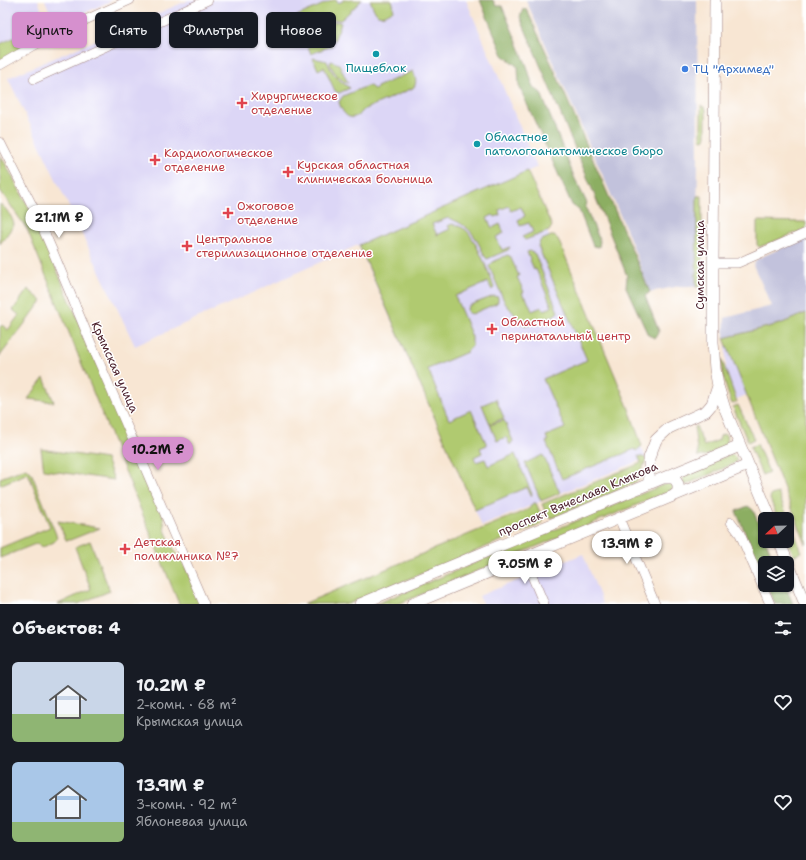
<!DOCTYPE html>
<html lang="ru">
<meta charset="utf-8">
<style>
:root{--surface:#171b24;--page:#20242c;--text:#f1f3f6;--muted:#9ea1a6;--accent:#d690ce}
body{margin:0;font-family:"Shantell Sans",sans-serif;background:var(--page);color:var(--text);height:100vh;display:flex;flex-direction:column;font-size:15px;white-space:nowrap}
*{box-sizing:border-box;margin:0}
p{font-size:13px;color:var(--muted)}
.icon{flex:none;width:22px;height:22px;fill:none;stroke:currentColor;stroke-width:2;stroke-linecap:round;stroke-linejoin:round}
.map{position:relative;height:604px;overflow:hidden}
.sheet{display:flex;flex-direction:column;background:var(--surface);flex:1}
.sheet>*{flex:none}
.banner{position:absolute;left:12px;top:12px;width:400px;height:36px;display:flex;gap:8px}
.needle{width:26px;rotate:248deg}
.fabs{position:absolute;left:758px;top:512px;display:grid;gap:8px}
.fabs a{display:grid;place-items:center;width:36px;height:36px;border-radius:6px;background:var(--surface);box-shadow:0 1px 3px #0004;font-size:20px}
.price{position:absolute;translate:-50% -34px;padding:0 9px;border-radius:14px;background:#fff;color:#222;font-size:13px;line-height:26px;filter:drop-shadow(0 1px 2px #0008)}
.price::after{content:'';position:absolute;left:50%;top:24px;width:12px;height:9px;margin-left:-6px;background:inherit;clip-path:polygon(0 0,100% 0,50% 100%)}
.price.on{background:var(--accent);color:#111}
ul{padding:0;list-style:none}
li{display:flex;align-items:center;gap:12px;height:100px;padding:0 12px}
li span{display:grid;place-items:center;flex:none;width:112px;height:80px;border-radius:6px;color:#555}
li>.icon{margin-inline-start:auto}
span .icon{width:48px;height:48px;fill:#fffc;stroke-width:1}
li b{font-size:17px}
h2{display:flex;justify-content:space-between;align-items:center;height:48px;padding:0 12px;font-size:17px}
.pill{padding:0 14px;border-radius:6px;background:var(--surface);box-shadow:0 1px 3px #0004;font-size:14px;line-height:36px}
.pill.on{background:var(--accent);color:#111}
.map>svg:first-child{display:block}
</style>
<div class="map">
<svg width="806" height="604" viewBox="0 0 806 604">
<rect width="100%" height="100%" fill="#fff"/>
<filter id="ink" filterUnits="userSpaceOnUse"><feTurbulence type="fractalNoise" baseFrequency=".025" numOctaves="2"/><feDisplacementMap in="SourceGraphic" scale="8" xChannelSelector="R" yChannelSelector="G"/><feConvolveMatrix kernelMatrix="1 2 1 2 8 2 1 2 1" color-interpolation-filters="sRGB"/></filter>
<filter id="wash" filterUnits="userSpaceOnUse"><feTurbulence type="fractalNoise" baseFrequency=".012" numOctaves="4" result="noise"/><feDisplacementMap in="SourceGraphic" scale="16" xChannelSelector="R" yChannelSelector="G"/><feGaussianBlur stdDeviation="0.9" result="paint"/><feColorMatrix in="noise" values="0 0 0 0 0 0 0 0 0 0 0 0 0 0 0 0 0 1.4 0 .05"/><feComposite in="paint" operator="in"/></filter>
<g filter="url(#wash)">
<rect width="100%" height="100%" fill="#f8e6d3"/>
<path fill="#dcd6f6" d="M0 0H38L47 26 46 32 44 35 0 61Z
M45 0H113L87 12 55 20 53 19Z
M189 0H466L537 167 522 174 646 458 482 526 358 245 135 346 8 78Z
M726 342 779 381 737 399 726 374Z
M583 554 603 604H483L479 596Z"/>
<path fill="#c2c2dc" d="M526 0H697L698 158 696 287 680 286 650 292 627 231Z
M806 237V313L780 324 724 338 725 318 772 306 753 265 757 259Z"/>
<path fill="#b0ca70" stroke="#7d744e" d="M333 0H336L338 3 343 1V0H362L341 20 299 18 297 16Z
M370 0H392C393 3 394 7 393 10 391 13 382 17 378 15 374 12 372 4 370 0Z
M299 20 323 21 332 43 331 46 311 54 307 44 319 39 317 34 321 32 318 27 313 29 311 25 300 29 296 21Z
M326 21 339 22 341 23 334 41 325 22Z
M13 38C18 41 21 44 20 50L0 61V44Z
M313 58 327 61C331 73 340 82 350 88L339 93 335 91 324 67 318 70Z
M331 61 339 64 348 83C340 81 333 71 330 64Z
M413 71C415 77 418 83 413 88L365 109C363 110 362 112 360 114 348 123 342 112 339 102L343 96 367 86H370L375 90 377 88V87Z
M701 105 706 109V136L705 139 703 140 701 139Z
M0 154 32 213 163 515 165 530 174 550 183 562 202 604H179L27 229 0 190Z
M527 171 552 226 549 231 525 240 522 237 533 232 529 223 520 226 518 220 525 216 521 207 511 211 509 206 499 210 500 215 495 217 493 215 487 218 492 228 500 224 504 233 496 237 502 250 510 247 508 250 487 259 485 257C476 237 470 225 448 218L432 224 437 235 450 229 448 226 452 224C458 226 463 227 467 231 475 239 491 276 494 288L492 290 488 282 455 296 472 337V346L467 352 428 369 449 420 471 410 487 445 480 448 482 453 474 457 476 462 485 459 488 466 515 454 532 494 531 496 527 487 475 510 359 245Z
M697 196H702V275L700 287H696Z
M0 204C6 208 13 218 14 225L0 244Z
M757 221 806 222V229L759 247 757 245Z
M551 236H554L558 239 629 409 642 446 636 451 635 449 562 479 546 442 548 441 546 436 565 428 543 379 587 360 538 246 540 241Z
M530 251 535 254 558 312 553 316 526 326 523 324 505 303 489 266 493 262 507 255 510 256 519 276 517 277 524 292 522 293 524 297H526L532 311 542 307 544 310 552 307 536 269 534 270 527 252Z
M28 289 42 301 0 356V327L2 325 8 330 19 315 13 310Z
M494 296 498 297V301L497 303 472 314 468 313 467 310 468 306Z
M806 313V544L724 338 780 324Z
M721 357 737 402 732 404C726 389 722 374 721 357Z
M44 378 54 402 28 399Z
M496 399 504 418 490 424 482 405Z
M738 405 754 439 748 442 733 407Z
M504 420 513 441 510 445 506 437 497 441 490 425Z
M696 426 704 446 719 440 720 436 724 434 726 435 727 443C721 453 708 455 698 457L694 427Z
M757 444 769 472 762 475 750 447Z
M41 449 106 459 114 480 44 470Z
M543 455 560 493 541 501 525 463Z
M729 455H733L737 459 735 463 683 486V478L679 475Z
M638 456 646 458V460L639 478 637 481 582 507 576 508 552 518 547 515 542 504 641 463Z
M26 468 31 472 57 537 54 542 43 547 40 546 38 543 0 558V548L50 527 28 473 0 485V478Z
M670 482 675 486 672 490 670 491 398 604H376Z
M778 493 802 552 796 555 793 554 787 540V519H778L770 499 771 495Z
M534 503H536L542 517V522L539 525 348 604H303L529 509 532 504Z
M58 521 100 528 70 540H66Z
M90 541 110 591 78 604H58L91 589 75 547Z"/>
<path fill="#8cae62" stroke="#6b6646" d="M480 0H493L496 6H502L527 66 533 87 541 93 575 179 587 203 585 206 600 241 599 247 593 246 579 210 572 205 519 86 518 67 503 55Z
M523 9 527 10 558 78 650 292 645 296 659 331 655 338 648 335 626 287 627 276 595 196 520 17Z
M748 506 753 510 775 563H765V580L736 511Z
M767 585H785L793 604H775Z"/>
</g>
<g filter="url(#ink)">
<g fill="none" stroke-linecap="round" stroke-linejoin="round">
<g stroke="#a1827f" stroke-width="10">
<path id="minor" d="M0 65 54 34 130 0
M34 79 208 0
M0 142 36 213 53 252 93 348 204 604
M713 263H738L806 233
M619 518 655 604
M731 522 740 534 770 604
M524 557 544 604"/>
</g>
<g stroke="#a1827f" stroke-width="12">
<path id="major" d="M715 0 713 263V342L715 369 718 386 725 409 771 519
M664 478H674L678 484V492L673 496
M649 484V458L656 440 669 428 706 411 712 404 718 386
M779 541 805 604
M360 604 740 446
M412 604 748 465"/>
</g>
<use href="#minor" stroke="#fff" stroke-width="9"/>
<use href="#major" stroke="#fff" stroke-width="11"/>
</g>
</g>
<g fill="#0f9aa8" stroke="#fff" stroke-width="1.5">
<circle cx="376" cy="54" r="4"/>
<circle cx="477" cy="144" r="4"/>
</g>
<circle fill="#3f7fe0" stroke="#fff" stroke-width="1.5" cx="685" cy="69" r="4"/>
<g fill="#e0444e" stroke="#fff" stroke-width="1.5">
<path d="M240 97h4v4h4v4h-4v4h-4v-4h-4v-4h4z"/>
<path d="M153 154h4v4h4v4h-4v4h-4v-4h-4v-4h4z"/>
<path d="M286 166h4v4h4v4h-4v4h-4v-4h-4v-4h4z"/>
<path d="M226 207h4v4h4v4h-4v4h-4v-4h-4v-4h4z"/>
<path d="M185 240h4v4h4v4h-4v4h-4v-4h-4v-4h4z"/>
<path d="M490 323h4v4h4v4h-4v4h-4v-4h-4v-4h4z"/>
<path d="M123 543h4v4h4v4h-4v4h-4v-4h-4v-4h4z"/>
</g>
<g text-anchor="middle" stroke-width="3" stroke-linejoin="round" paint-order="stroke">
<g font-size="12" fill="#0d838f" stroke="#fff">
<text x="376" y="72">Пищеблок</text>
<text x="485" y="141" text-anchor="start">Областное<tspan x="485" dy="14">патологоанатомическое бюро</tspan></text>
</g>
<g font-size="12" fill="#366cbe" stroke="#fff" text-anchor="start">
<text x="693" y="73">ТЦ "Архимед"</text>
</g>
<g font-size="12" fill="#be3a42" stroke="#fff" text-anchor="start">
<text x="251" y="100">Хирургическое<tspan x="251" dy="14">отделение</tspan></text>
<text x="164" y="157">Кардиологическое<tspan x="164" dy="14">отделение</tspan></text>
<text x="297" y="169">Курская областная<tspan x="297" dy="14">клиническая больница</tspan></text>
<text x="237" y="210">Ожоговое<tspan x="237" dy="14">отделение</tspan></text>
<text x="196" y="243">Центральное<tspan x="196" dy="14">стерилизационное отделение</tspan></text>
<text x="501" y="326">Областной<tspan x="501" dy="14">перинатальный центр</tspan></text>
<text x="134" y="546">Детская<tspan x="134" dy="14">поликлиника №7</tspan></text>
</g>
<g font-size="12" fill="#4a1f2b" stroke="#fff">
<text transform="translate(700 265) rotate(-90)" y="4">Сумская улица</text>
<text transform="translate(115 367) rotate(66)" y="4">Крымская улица</text>
<text transform="translate(578 499) rotate(-23)" y="4">проспект Вячеслава Клыкова</text>
</g>
</g>
</svg>
<div class="fabs">
<a><svg class="needle" viewBox="-14 -14 28 28"><path d="M0-13l5 13h-10z" fill="#e53935"/><path d="M0 13l5-13h-10z" fill="#9ea1a6"/></svg></a>
<a><svg class="icon" aria-label="layers" viewBox="0 0 24 24"><path d="M12 4l9 5-9 5-9-5zM3 14l9 5 9-5"/></svg></a>
</div>
<b class="price" style="left:59px;top:239px">21.1M ₽</b>
<b class="price on" style="left:158px;top:471px">10.2M ₽</b>
<b class="price" style="left:627px;top:565px">13.9M ₽</b>
<b class="price" style="left:525px;top:585px">7.05M ₽</b>
<div class="banner">
<a class="pill on">Купить</a>
<a class="pill">Снять</a>
<a class="pill">Фильтры</a>
<a class="pill">Новое</a>
</div>
</div>
<section class="sheet">
<h2>Объектов: 4<svg class="icon" aria-label="filters" viewBox="0 0 24 24"><path d="M4 7h16M4 17h16"/><circle cx="9" cy="7" r="2"/><circle cx="15" cy="17" r="2"/></svg></h2>
<ul>
<li><span style="background:linear-gradient(#c9d6e8 65%,#8fb573 0)"><svg class="icon" aria-label="home" viewBox="0 0 24 24"><path d="M3 11l9-7 9 7M6 9v11h12V9"/></svg></span><div><b>10.2M ₽</b><p>2-комн. · 68 m²</p><p>Крымская улица</p></div><svg class="icon" aria-label="heart" viewBox="0 0 24 24"><path d="M12 20l-8-8c-3-5 5-10 8-4 3-6 11-1 8 4z"/></svg></li>
<li><span style="background:linear-gradient(#a9c7e8 75%,#8fb573 0)"><svg class="icon" aria-label="home" viewBox="0 0 24 24"><path d="M3 11l9-7 9 7M6 9v11h12V9"/></svg></span><div><b>13.9M ₽</b><p>3-комн. · 92 m²</p><p>Яблоневая улица</p></div><svg class="icon" aria-label="heart" viewBox="0 0 24 24"><path d="M12 20l-8-8c-3-5 5-10 8-4 3-6 11-1 8 4z"/></svg></li>
</ul>
</section>
